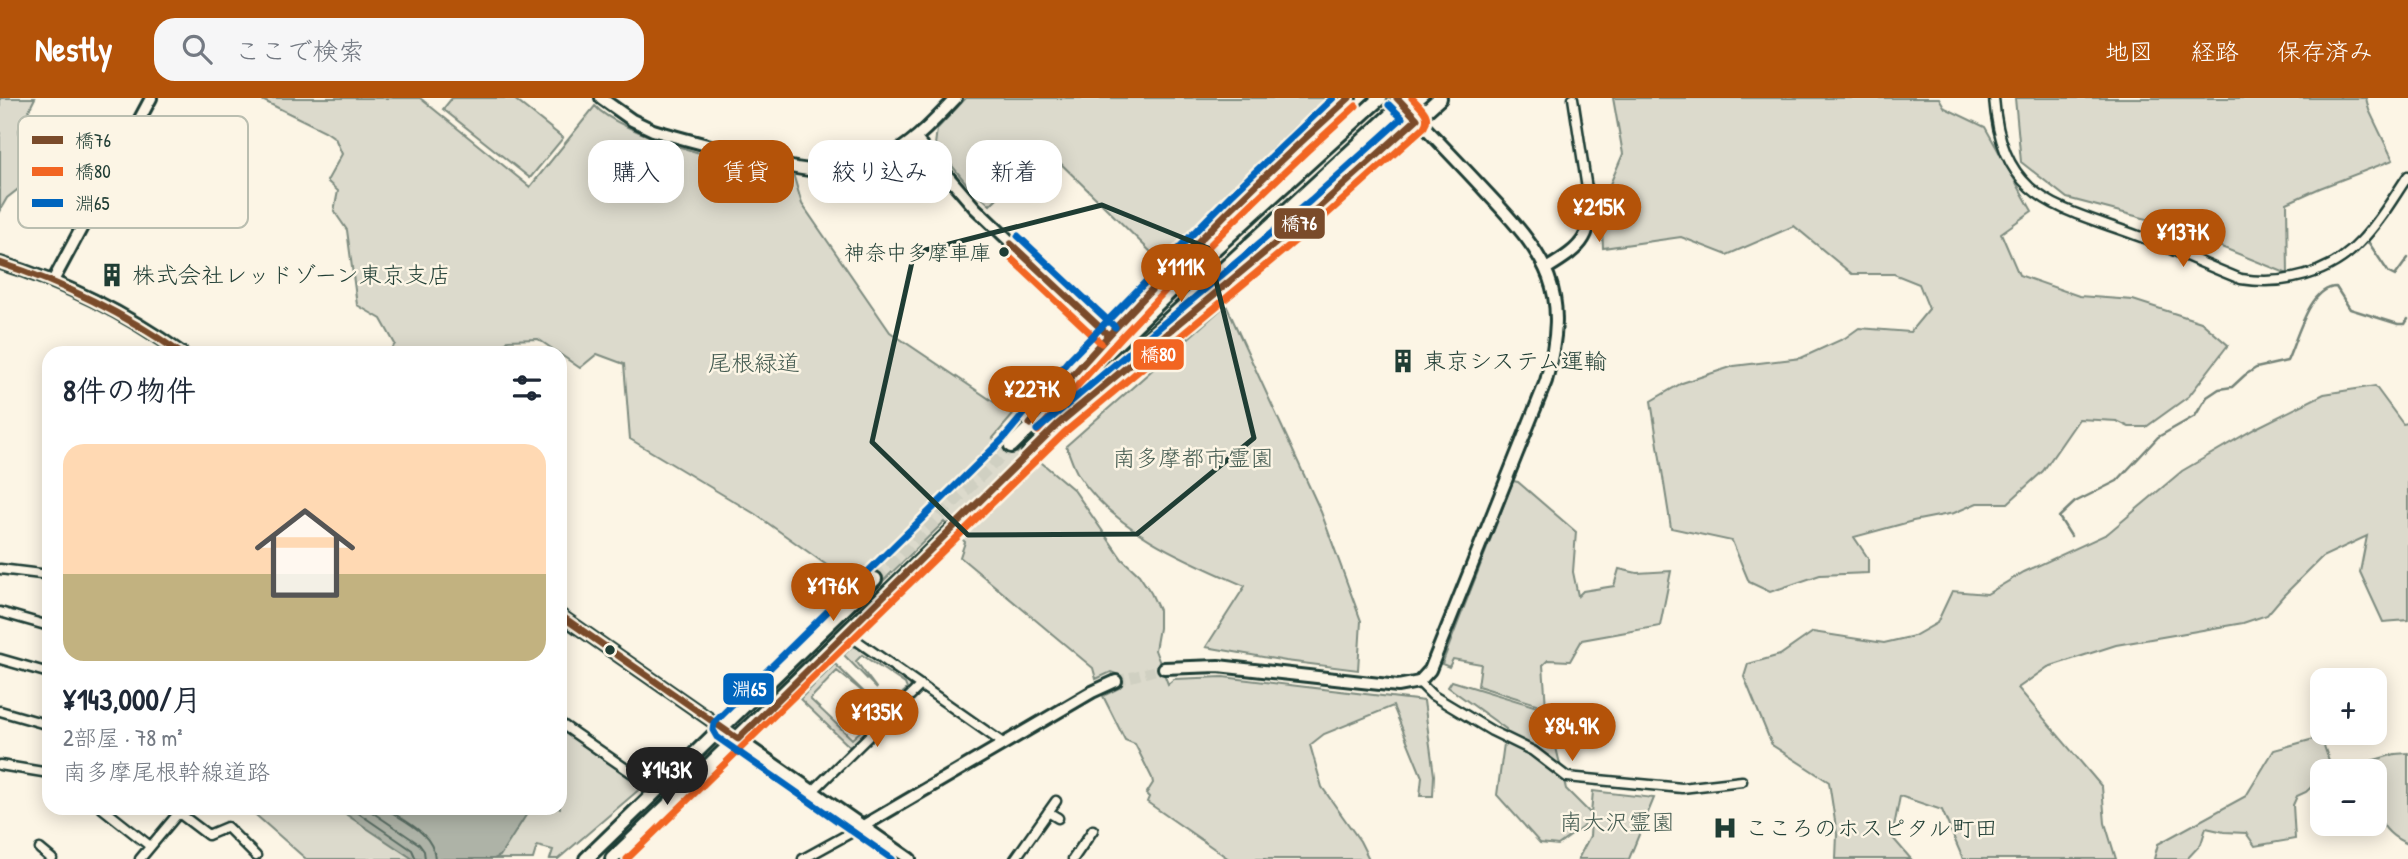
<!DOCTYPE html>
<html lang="ja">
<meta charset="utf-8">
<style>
:root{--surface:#fff;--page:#f6f6f7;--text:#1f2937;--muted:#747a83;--line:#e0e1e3;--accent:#b45309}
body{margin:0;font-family:"Patrick Hand","Klee One",sans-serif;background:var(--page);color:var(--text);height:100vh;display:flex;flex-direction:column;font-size:26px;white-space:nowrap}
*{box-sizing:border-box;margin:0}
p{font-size:23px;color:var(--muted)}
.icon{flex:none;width:38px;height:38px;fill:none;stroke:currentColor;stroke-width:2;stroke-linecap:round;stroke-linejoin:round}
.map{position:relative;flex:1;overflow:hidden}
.side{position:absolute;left:42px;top:248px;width:525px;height:469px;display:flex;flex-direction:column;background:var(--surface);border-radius:21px;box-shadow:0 4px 18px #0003}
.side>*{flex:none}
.top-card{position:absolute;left:588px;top:42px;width:665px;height:63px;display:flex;gap:14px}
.fabs{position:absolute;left:2310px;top:570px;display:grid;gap:14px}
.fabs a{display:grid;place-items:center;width:77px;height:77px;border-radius:14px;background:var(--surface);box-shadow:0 4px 18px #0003;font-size:35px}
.price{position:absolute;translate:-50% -60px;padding:0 16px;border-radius:24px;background:var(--accent);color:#fff;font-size:23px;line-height:46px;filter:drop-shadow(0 2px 4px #0008)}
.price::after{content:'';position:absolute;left:50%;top:42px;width:21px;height:16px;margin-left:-10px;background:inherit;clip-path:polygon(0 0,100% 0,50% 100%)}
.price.active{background:#222;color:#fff}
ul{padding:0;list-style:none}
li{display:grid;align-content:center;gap:14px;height:371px;padding:0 21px}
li+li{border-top:2px solid var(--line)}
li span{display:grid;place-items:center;height:217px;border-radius:21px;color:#555}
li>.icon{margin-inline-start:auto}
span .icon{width:126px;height:126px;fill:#fffc;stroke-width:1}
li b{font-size:30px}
h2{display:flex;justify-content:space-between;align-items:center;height:84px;padding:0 21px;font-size:30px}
.tag{padding:0 24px;border-radius:21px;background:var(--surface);box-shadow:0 4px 18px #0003;font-size:24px;line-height:63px}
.tag.active{background:var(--accent);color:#fff}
header{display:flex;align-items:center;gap:42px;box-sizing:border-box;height:98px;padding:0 35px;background:var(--accent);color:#fff}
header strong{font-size:33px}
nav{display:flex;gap:38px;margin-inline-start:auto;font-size:24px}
.search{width:490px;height:63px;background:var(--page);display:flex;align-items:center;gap:18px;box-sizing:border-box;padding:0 24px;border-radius:21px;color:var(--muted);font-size:26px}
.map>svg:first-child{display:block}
</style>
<header>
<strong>Nestly</strong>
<div class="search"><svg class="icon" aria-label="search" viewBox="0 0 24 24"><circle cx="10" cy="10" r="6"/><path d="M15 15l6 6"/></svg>ここで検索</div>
<nav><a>地図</a><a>経路</a><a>保存済み</a></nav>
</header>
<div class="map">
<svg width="2408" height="761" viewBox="0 0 2408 761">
<rect width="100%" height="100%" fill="#fcf5e5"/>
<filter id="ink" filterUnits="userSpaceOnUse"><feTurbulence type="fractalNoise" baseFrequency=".0143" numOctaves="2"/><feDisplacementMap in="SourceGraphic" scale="14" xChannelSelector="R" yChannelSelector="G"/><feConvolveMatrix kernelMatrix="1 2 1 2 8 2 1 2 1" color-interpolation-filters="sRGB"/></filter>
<g filter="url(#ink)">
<path fill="#dcdacc" stroke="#7e8c80" stroke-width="2" d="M0 0H35L19 32 26 85 7 100 0 112Z
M258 0H420L530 89 595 8C623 39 751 70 794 79L802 106 890 234 1013 317 993 340 1017 355 1023 349 1074 392 1122 461 1139 477 1151 495 1159 512V530L1155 552 1168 586 1174 581 1223 579 1424 603 1434 677 1433 698H1420L1422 679 1393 608 1324 636 1310 647 1322 689 1360 743 1369 761H1229L1147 704 1149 699 1146 696 1153 685 1152 680 1135 646 1125 642 1103 598 1119 590 1122 586 1119 577 1111 574 1096 581 1093 570 960 459 965 444 944 424 883 483 867 468 849 483 755 416 630 341 624 266 597 256 580 270 538 241 508 242 497 255H389L395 246 381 221 357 207 347 132 334 113 338 93 327 83 342 56 335 40 325 33Z
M452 0H513L563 40 530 80 443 11Z
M966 0H1329L1161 164 1046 51 990 107 966 85 935 47 937 31Z
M1613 0H1939L1945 10 1985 29 2032 113 2001 135 2019 177 2079 198 2133 202 2201 224 2228 247 2189 298 2146 329H2129L2117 323 2079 321 2043 373 2008 405H1977L1954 415 1913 423 1854 439 1868 460V475L1820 477 1770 494 1749 484 1732 443 1671 430 1651 303 1682 285 1734 268 1801 260 1845 240 1859 230 1910 234 1929 211 1919 186 1894 176H1852L1794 128 1727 157 1681 139 1603 150 1601 107 1623 56Z
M2015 0H2366L2369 12 2393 62 2320 90 2287 105 2288 176 2162 125 2067 100 2021 64Z
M1226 207 1321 414 1361 523 1358 572 1286 563 1206 549 1245 488C1187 463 1115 433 1079 378 1073 369 1070 357 1066 348Z
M2375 288 2403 326 2408 325V522L2383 524 2360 474 2367 438 2322 459 2283 498 2267 517 2243 525 2116 547 2048 569 2018 590 2102 689 2105 725 2116 761H1963L1942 712 1900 698 1892 739 1911 761H1836L1837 736 1829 684 1772 647 1744 579 1748 566 1780 557 1813 534 1884 545 1914 538 1937 525 1952 493 1987 496 2024 474 2107 436 2182 373 2256 330 2324 296Z
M1513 383 1518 384 1576 434 1573 474 1578 498 1583 493 1614 488 1619 471 1637 475 1671 473 1660 528 1582 542 1570 563 1548 562 1543 567 1546 609 1478 588 1481 566 1453 561 1449 569 1442 566Z
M852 549H856L910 586 911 592 851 650 800 601 835 566 868 598 837 573 810 601 852 641 907 591 905 586 862 557 856 563 877 591 844 557Z
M1452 583 1547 612 1566 691 1591 716 1593 693 1654 700 1629 761H1578L1590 738 1591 723 1558 747 1540 745 1497 697 1506 631 1448 589Z
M560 631 640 686 641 690 558 761H550L553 752 537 748 533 761H306L249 711 560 710Z
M2321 639 2333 674 2395 656 2408 655V746C2373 732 2375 706 2375 674H2322V679L2306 694 2297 698 2293 707 2295 741 2255 748 2246 735 2224 734 2206 730 2201 746 2187 761H2154L2158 746 2246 698 2274 652Z"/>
<path fill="#aeb3a7" stroke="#758479" stroke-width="2" d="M338 711H530L500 758 494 761H413Z"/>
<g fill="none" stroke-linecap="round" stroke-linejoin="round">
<path stroke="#586c62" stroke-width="2" d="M351 710 412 752 416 761
M366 710 419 746 424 753 425 761
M385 710C404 723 434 735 435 761"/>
<path stroke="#758479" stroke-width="2.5" d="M2367 142 2389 175 2395 178 2408 160
M2071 438 2059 419 2075 404 2117 383 2158 339 2195 318 2207 299 2219 291 2232 289 2245 277 2256 270 2287 263C2297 242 2309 189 2336 189L2350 211 2398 226H2405L2408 221"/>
<path stroke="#d0d0c2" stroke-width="10" stroke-dasharray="10 5" stroke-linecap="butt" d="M1116 583 1164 570"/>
<path stroke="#d0d0c2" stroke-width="12" stroke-dasharray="12 6" stroke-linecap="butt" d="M951 433 1029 354
M875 481 1011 348"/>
<g stroke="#1f3d34" stroke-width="13">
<path id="minor" d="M1573 0 1587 91
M1994 0C2002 105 2059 108 2141 139 2175 152 2207 168 2241 181 2283 188 2331 176 2360 144 2379 125 2393 100 2408 78
M0 471 49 477
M0 514 49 528
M846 535 1003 645
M0 561 49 575
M1419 584 1432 597 1492 633 1533 653 1567 679 1682 690 1742 683
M0 613 49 627
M560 625 658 693
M0 667 49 675
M813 693 921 587
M102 710 150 748
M1048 714 1058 720
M179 715 208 737 227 729 256 758
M40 751 52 761
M140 761 181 712
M803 761 863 728
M1015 761 1056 703
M1073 761 1093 732"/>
</g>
<g stroke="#1f3d34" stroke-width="16">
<path id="tertiary" d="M601 0 632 22 653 32C682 41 712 48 741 56 796 71 843 87 896 54 919 40 938 19 956 0
M915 40 975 110 1108 237
M0 165C66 185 127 216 183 256
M1546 171C1584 148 1595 138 1587 91
M53 183 151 0
M560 517 910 761
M1164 570 1218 568 1398 588 1419 584 1430 572 1546 283C1571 192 1548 160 1487 95 1464 70 1441 46 1417 21
M863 728 1092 594 1116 583"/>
</g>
<g stroke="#1f3d34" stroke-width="18">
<path id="secondary" d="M1397 0 1417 21
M1131 256 1347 57
M1054 297 1076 270C1165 178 1253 85 1349 0
M1057 327 1318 110 1440 0
M1011 348 1210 155 1380 0
M1029 354 1062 322
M586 761 875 481
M612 761 951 433"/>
</g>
<use href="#minor" stroke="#fcf5e5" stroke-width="8"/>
<use href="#tertiary" stroke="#fcf5e5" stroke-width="10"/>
<use href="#secondary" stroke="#fcf5e5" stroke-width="12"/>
<g stroke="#1f3d34" stroke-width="18" stroke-linecap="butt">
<path id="secondary-bridge" d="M1347 57 1409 0"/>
</g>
<use href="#secondary-bridge" stroke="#fcf5e5" stroke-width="12"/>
<g stroke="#fcf5e5" stroke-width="12">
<path id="bus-1" d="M1011 146 1108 237
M0 165C66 186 125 216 182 256
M1030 326C1129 210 1236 102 1349 0
M560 517 738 641 1057 327 1318 110 1417 21 1397 0"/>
</g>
<g stroke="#fcf5e5" stroke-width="12">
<path id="bus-2" d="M1004 154 1101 245
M1038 333C1137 217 1243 110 1356 8
M627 761 1064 335 1325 118 1424 29C1432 17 1420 9 1412 0"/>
</g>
<g stroke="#fcf5e5" stroke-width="12">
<path id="bus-3" d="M1018 138 1115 229
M1037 332 1311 102 1402 20 1389 7
M892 761 717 639 713 632 714 625 1003 341 1068 263 1231 97 1333 0"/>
</g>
<use href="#bus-1" stroke="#7a4b2a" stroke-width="7"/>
<use href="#bus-2" stroke="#f26522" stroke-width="7"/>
<use href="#bus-3" stroke="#0065bd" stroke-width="7"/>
</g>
</g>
<path fill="none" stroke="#1f3d34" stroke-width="5" stroke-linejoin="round" d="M1102 107 1208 150 1254 340 1137 436 968 437 872 344 914 155Z"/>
<defs>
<g id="building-bare" transform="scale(1.89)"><path d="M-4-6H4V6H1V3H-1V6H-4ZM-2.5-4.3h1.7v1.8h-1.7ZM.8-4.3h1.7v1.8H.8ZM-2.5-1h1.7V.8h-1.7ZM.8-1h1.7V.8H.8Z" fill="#1f3d34" stroke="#fcf5e5" stroke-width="2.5" paint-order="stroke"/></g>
<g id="hospital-bare" transform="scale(1.89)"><path d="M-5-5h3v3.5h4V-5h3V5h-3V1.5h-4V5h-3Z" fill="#1f3d34" stroke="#fcf5e5" stroke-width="2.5" paint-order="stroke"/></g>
</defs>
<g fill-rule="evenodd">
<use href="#building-bare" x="112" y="177"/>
<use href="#building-bare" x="1403" y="263"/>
<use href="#hospital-bare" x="1725" y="730"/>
</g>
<g fill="#1f3d34" stroke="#fcf5e5" stroke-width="2.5">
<circle cx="1004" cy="154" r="6"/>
<circle cx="610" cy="552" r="6"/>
</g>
<g text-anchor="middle" stroke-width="5" stroke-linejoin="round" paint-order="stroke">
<g font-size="21" fill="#1f3d34" stroke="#fcf5e5" text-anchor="end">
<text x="991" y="162">神奈中多摩車庫</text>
</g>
<g font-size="23" fill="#1f3d34" stroke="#fcf5e5" text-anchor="start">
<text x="132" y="185">株式会社レッドゾーン東京支店</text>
<text x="1423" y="271">東京システム運輸</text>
<text x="1745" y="738">こころのホスピタル町田</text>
</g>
<g font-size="23" fill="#455c52" stroke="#fcf5e5">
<text x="754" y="273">尾根緑道</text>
<text x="1193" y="368">南多摩都市霊園</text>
<text x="1617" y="732">南大沢霊園</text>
</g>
</g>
<rect x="18" y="18" width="230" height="112" rx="10" fill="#fcf5e5" stroke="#babeb0" stroke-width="2"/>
<rect x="32" y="38" width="31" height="8" fill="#7a4b2a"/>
<rect x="32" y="69" width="31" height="9" fill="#f26522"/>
<rect x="32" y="101" width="31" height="8" fill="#0065bd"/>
<g font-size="19" fill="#1f3d34">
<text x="75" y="49">橋76</text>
<text x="75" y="80">橋80</text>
<text x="75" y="112">淵65</text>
</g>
<g stroke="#fcf5e5" stroke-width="2.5">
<rect x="1273" y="109" width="53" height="33" rx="7" fill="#7a4b2a"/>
<rect x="1132" y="240" width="53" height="33" rx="7" fill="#f26522"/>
<rect x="722" y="574" width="53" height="34" rx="7" fill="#0065bd"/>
</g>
<g font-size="19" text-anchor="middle" font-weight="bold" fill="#fff">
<text x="1299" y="132">橋76</text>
<text x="1158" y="263">橋80</text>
<text x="749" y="598">淵65</text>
</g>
</svg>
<div class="fabs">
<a>+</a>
<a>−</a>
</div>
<b class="price" style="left:1599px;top:146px">¥215K</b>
<b class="price" style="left:2183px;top:171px">¥137K</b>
<b class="price" style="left:1181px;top:206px">¥111K</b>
<b class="price" style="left:1032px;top:328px">¥227K</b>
<b class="price" style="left:833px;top:525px">¥176K</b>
<b class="price" style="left:877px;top:651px">¥135K</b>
<b class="price" style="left:1572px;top:665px">¥84.9K</b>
<b class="price active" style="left:667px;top:709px">¥143K</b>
<div class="top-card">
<a class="tag">購入</a>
<a class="tag active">賃貸</a>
<a class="tag">絞り込み</a>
<a class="tag">新着</a>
</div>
<section class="side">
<h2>8件の物件<svg class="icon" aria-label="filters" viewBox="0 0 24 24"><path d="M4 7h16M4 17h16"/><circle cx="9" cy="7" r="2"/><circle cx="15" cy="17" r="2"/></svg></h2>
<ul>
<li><span style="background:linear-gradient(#ffd9b3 60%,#c2b280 0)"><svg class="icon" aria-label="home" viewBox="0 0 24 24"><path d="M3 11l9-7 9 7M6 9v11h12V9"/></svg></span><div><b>¥143,000/月</b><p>2部屋 · 78 m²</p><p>南多摩尾根幹線道路</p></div></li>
</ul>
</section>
</div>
